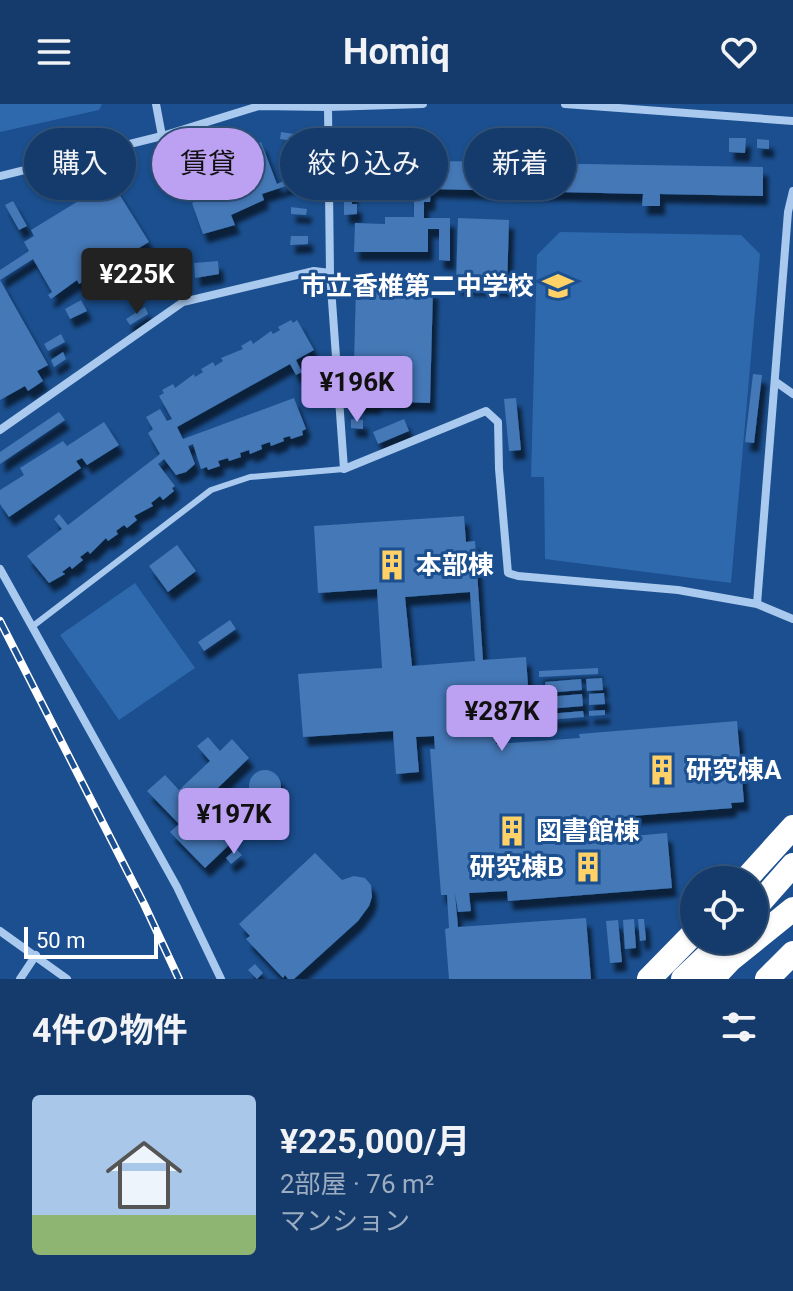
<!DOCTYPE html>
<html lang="ja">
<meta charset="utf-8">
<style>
:root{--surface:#143b6b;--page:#1d4271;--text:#f1f3f6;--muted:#9dadc1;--line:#33557e;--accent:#bca0f2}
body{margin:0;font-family:Roboto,"Noto Sans JP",sans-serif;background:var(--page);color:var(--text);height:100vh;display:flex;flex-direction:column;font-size:30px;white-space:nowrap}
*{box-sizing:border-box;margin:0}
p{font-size:26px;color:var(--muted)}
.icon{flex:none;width:44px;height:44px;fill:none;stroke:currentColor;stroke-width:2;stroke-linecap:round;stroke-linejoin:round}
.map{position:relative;height:875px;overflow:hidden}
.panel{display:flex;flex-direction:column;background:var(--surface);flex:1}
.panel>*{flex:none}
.banner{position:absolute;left:24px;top:24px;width:746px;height:72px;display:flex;gap:16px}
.tools{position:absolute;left:680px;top:762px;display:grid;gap:16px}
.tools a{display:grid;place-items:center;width:88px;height:88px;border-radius:50%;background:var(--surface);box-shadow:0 2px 6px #0004,0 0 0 2px var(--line);font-size:40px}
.scale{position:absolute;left:24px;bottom:20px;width:134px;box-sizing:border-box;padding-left:8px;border:4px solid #fff;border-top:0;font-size:22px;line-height:28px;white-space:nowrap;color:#fff;-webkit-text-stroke:6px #1b4f8f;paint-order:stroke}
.price{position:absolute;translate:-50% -68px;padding:0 18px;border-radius:8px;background:var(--accent);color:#111;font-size:26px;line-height:52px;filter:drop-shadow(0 2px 4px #0008)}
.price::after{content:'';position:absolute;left:50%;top:48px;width:24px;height:18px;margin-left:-12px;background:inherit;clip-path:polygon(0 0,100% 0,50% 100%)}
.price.current{background:#222;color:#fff}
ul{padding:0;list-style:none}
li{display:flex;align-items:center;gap:24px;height:200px;padding:0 32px}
li span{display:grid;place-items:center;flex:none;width:224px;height:160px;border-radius:8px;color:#555}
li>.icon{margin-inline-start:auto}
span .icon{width:96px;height:96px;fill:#fffc;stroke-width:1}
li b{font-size:34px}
h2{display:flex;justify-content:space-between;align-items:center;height:96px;padding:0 32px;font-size:34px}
.tag{padding:0 28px;border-radius:36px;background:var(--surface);box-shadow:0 2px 6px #0004,0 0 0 2px var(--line);font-size:28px;line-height:72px}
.tag.current{background:var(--accent);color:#111}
header{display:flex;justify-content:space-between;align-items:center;height:104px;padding:0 32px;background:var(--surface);font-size:36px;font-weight:700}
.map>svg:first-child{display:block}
</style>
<header><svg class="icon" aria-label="menu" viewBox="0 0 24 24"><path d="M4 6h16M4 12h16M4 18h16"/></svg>Homiq<svg class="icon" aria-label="heart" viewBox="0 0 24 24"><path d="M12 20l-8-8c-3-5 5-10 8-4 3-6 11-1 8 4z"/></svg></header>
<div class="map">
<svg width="793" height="875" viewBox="0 0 793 875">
<defs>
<filter id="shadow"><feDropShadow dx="5" dy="9" stdDeviation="2" flood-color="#0009"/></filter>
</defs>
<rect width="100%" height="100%" fill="#1b4f8f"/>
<path fill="#2e69ad" d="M0 0H102L99 6 0 28Z
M560 128 741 131 760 150 731 479 545 455 544 373H531L537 151Z
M135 479 195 564 119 616 60 531Z"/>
<path fill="#4478b7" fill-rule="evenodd" filter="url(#shadow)" d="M281 28 294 30 293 37 280 35Z
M234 32 237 39 227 42 225 34Z
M729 34H746L745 49 729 48Z
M757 35 769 36V45L757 44Z
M261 38 277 80 288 75 287 70 291 68 295 79 262 90 264 96 231 111 235 121 203 130 192 99 213 90 208 76 216 73 210 56Z
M410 41H430V57L507 58V45L528 46 527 59 763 63V92L660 90V102H642L643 90 431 85 430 98H424V114H450V157L439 156V125H428V148H354L355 119 385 120V113H414V98H411V85L363 84 364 55 410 56Z
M199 45 200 51 182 56 181 49Z
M342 54H349L350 63H342Z
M98 70 99 77 62 86 61 79Z
M352 70 353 93H344L343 71Z
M111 77 149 138 79 180 77 176 51 195 48 191 52 188 33 155 0 176V166L29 147 24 138 34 132 31 126Z
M344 96 352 97V100H357V110L344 111Z
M13 97 27 122 19 126 5 101Z
M291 103 307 105 306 111 291 110Z
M458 114 509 116 507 184 456 182Z
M291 132H308V140L290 141Z
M218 157 219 170 195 174 194 159Z
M0 176 48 261 37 267 43 277 28 287 25 282 0 296Z
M356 183 433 185 430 299 376 297V301H357V296H353Z
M81 196 87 207 70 215 65 205Z
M145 203 148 210 130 221 126 215Z
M291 216 293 219 297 216 314 246 296 256 302 268 296 271 290 260 177 323 183 335 294 294 306 325 302 327 303 331 291 335 290 332 283 334 284 337 271 342 270 338 261 341 262 345 250 350 249 346 240 349 241 353 229 357 228 354 218 357 220 362 208 366 207 363 201 365 193 340 188 342 195 360 186 368 176 371 164 355 158 360 175 382 172 384 174 387 163 396 160 392 151 399 153 402 134 412 137 416 127 424 124 421 116 427 118 430 108 437 106 434 90 450 88 447 80 453 83 456 72 465 70 462 62 468 65 470 49 479 27 452 62 425 54 415 59 410 68 421 160 350 148 329 153 325 146 313 160 305 167 317 172 315 159 292 164 289 162 286 173 280 175 284 194 270 195 273 203 268 201 265 213 258 215 262 223 257 221 254 243 245 241 242 251 236 253 240 271 227 273 230 280 226 278 223Z
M61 230 65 238 48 247 44 240Z
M63 248 66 255 54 263 51 256Z
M753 270 762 271 754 339 745 338Z
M516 294 521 346 509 347 504 295Z
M59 308 65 316 0 360V348Z
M351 315 363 316V325L351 324Z
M404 315 409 327 378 340 373 328Z
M104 318 119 341 87 361 82 354 76 357 81 364 9 413 0 400V386L24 371 20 364 63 337 67 342Z
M464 412 466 438 475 437 483 556 526 553 530 610 494 612 496 640 580 634 579 630 737 617 744 698 731 699 732 704 620 713 622 733 667 729 672 784 508 797 507 787 469 789 471 807 458 808 455 789 458 823 586 814 591 875H449L445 825 449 824 447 791H441L430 645H435L434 632 416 633 419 668 396 670 393 627 303 633 298 570 382 564 377 485 318 489 314 422ZM470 488 475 557 412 562 405 493ZM608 714 609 735 588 737 586 716Z
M177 441 196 467 168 488 149 462Z
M230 516 236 525 204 547 198 538Z
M598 564V570L539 573V567Z
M602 574 603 586 587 587 586 575Z
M581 575 582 586 546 589 545 578Z
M604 589 605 600 589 601V590Z
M582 590 583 602 547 605 546 593Z
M605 606V611L589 612V607Z
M583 607 584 613 548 616V610Z
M208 633 220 647 232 635 249 654 197 704 231 739 205 764 170 728 179 720 147 687 165 671 179 686 210 657 197 642Z
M249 682a16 16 0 1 1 32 0a16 16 0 1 1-32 0Z
M236 745 242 751 231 760 226 754Z
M315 749 342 776 354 772 365 774 371 781 372 793 369 802 358 817 294 875H288L285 871 283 874 246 835 250 832 239 820Z
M634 815 636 844 625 845 623 816Z
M638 815H644L646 836 640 837Z
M618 816 622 858 610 859 606 817Z
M255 860 263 869 257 875 248 866Z"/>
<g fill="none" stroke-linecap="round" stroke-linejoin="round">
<path stroke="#a9c9ee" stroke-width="6" d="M33 522 211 386 250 373 344 365"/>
<path stroke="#a9c9ee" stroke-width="8" d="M156 0 162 32
M565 0 793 17
M328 3 330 169 344 365 486 307 498 318 499 365 508 469 518 472 678 486 757 500 793 515
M0 72 162 32 259 2 328 3 423 0
M776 278 793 290
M0 326 183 198 314 167 330 169
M0 465 177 783 221 875
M757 500 788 108 793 87
M0 827 67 875
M20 875 36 851"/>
<path stroke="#fff" stroke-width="24" d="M745 776 793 723
M754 805 793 761
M649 875 694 829
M683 875 724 836
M712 875 730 856 793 805
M767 875 793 849"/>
<g stroke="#fff" stroke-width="8">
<path id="rail" d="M0 517 144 800 179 875"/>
</g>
<use href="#rail" stroke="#1b4f8f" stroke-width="5" stroke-dasharray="15" stroke-linecap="butt"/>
</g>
<defs>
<g id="school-bare" transform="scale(2.4)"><path d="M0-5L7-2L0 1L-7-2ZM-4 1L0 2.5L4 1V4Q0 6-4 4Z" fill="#ffd166" stroke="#1b4f8f" stroke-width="2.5" paint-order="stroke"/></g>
<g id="building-bare" transform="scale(2.4)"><path d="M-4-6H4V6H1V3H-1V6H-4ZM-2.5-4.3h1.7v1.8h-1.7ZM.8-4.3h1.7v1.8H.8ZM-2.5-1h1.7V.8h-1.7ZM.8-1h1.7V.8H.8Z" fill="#ffd166" stroke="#1b4f8f" stroke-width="2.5" paint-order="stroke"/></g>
</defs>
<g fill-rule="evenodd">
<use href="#school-bare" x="558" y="182"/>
<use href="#building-bare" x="392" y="461"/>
<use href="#building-bare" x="662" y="666"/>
<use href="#building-bare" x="512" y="727"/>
<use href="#building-bare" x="588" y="763"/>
</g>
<g text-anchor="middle" stroke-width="6" stroke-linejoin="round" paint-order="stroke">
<g font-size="26" font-weight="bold" fill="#fff" stroke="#1b4f8f" text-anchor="start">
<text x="534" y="191" text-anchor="end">市立香椎第二中学校</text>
<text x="416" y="470">本部棟</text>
<text x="686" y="675">研究棟A</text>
<text x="536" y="736">図書館棟</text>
<text x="564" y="772" text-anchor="end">研究棟B</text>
</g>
</g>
</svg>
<div class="tools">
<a><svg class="icon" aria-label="locate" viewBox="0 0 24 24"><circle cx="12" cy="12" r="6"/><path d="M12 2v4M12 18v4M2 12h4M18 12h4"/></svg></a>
</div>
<div class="scale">50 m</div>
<b class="price current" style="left:137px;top:212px">¥225K</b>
<b class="price" style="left:357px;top:320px">¥196K</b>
<b class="price" style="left:502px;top:649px">¥287K</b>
<b class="price" style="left:234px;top:752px">¥197K</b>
<div class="banner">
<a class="tag">購入</a>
<a class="tag current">賃貸</a>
<a class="tag">絞り込み</a>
<a class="tag">新着</a>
</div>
</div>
<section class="panel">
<h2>4件の物件<svg class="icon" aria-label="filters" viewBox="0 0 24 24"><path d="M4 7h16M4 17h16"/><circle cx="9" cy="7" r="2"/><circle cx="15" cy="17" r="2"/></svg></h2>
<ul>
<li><span style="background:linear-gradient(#a9c7e8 75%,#8fb573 0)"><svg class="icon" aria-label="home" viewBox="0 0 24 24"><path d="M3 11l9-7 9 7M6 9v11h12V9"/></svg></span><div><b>¥225,000/月</b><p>2部屋 · 76 m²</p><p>マンション</p></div></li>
</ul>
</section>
